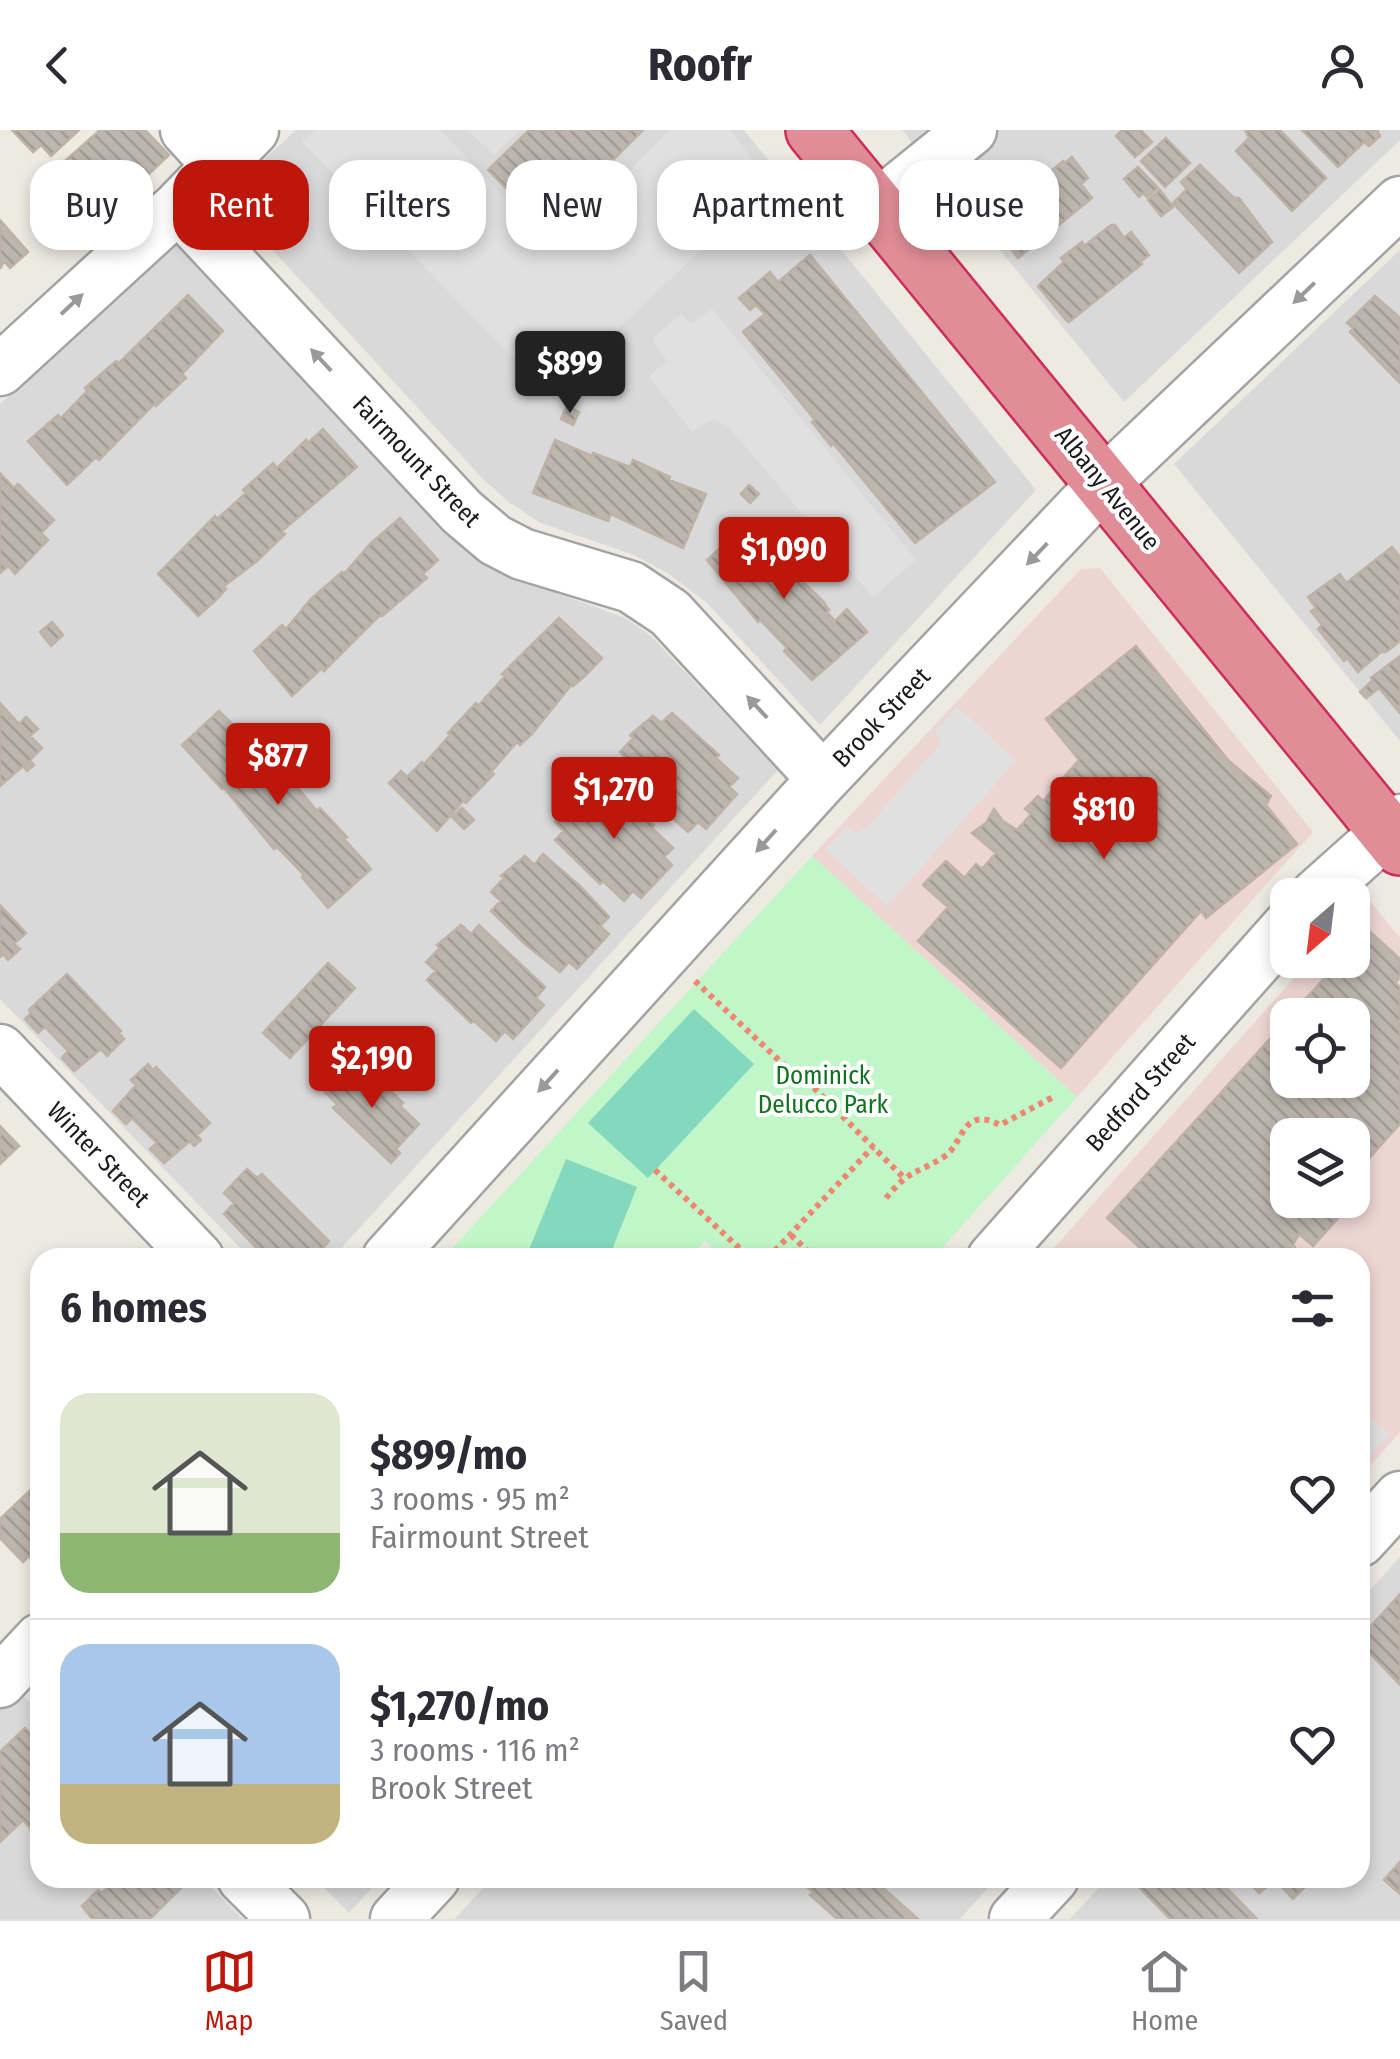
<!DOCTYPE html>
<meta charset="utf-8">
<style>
:root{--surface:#fff;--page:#f7f7f7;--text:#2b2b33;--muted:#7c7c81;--line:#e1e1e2;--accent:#bd170b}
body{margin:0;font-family:"Fira Sans Condensed",sans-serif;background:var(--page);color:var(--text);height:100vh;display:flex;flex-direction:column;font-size:38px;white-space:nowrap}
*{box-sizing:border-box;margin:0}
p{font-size:32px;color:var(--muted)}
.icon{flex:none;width:55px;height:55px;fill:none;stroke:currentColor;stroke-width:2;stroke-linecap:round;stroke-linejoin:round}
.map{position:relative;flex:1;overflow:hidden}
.side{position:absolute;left:30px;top:1118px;width:1340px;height:640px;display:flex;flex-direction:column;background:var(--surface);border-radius:30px;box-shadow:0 5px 15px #0003}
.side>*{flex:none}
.banner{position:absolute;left:30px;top:30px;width:1340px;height:90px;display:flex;gap:20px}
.needle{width:65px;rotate:208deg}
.buttons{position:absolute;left:1270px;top:748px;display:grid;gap:20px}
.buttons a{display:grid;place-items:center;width:100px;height:100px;border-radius:20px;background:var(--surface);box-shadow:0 5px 15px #0003;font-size:50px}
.price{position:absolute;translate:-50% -85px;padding:0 22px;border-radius:10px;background:var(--accent);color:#fff;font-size:32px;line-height:65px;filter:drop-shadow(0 2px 5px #0008)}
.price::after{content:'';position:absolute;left:50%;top:60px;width:30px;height:22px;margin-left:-15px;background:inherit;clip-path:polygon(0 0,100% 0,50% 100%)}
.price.current{background:#222;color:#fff}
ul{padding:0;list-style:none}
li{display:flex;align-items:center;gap:30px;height:250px;padding:0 30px}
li+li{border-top:2px solid var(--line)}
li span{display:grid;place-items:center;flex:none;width:280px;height:200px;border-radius:30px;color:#555}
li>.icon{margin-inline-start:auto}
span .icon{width:120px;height:120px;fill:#fffc;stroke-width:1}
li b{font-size:42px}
h2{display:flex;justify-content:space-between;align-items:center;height:120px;padding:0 30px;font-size:42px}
.pill{padding:0 35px;border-radius:30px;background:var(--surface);box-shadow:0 5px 15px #0003;font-size:35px;line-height:90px}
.pill.current{background:var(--accent);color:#fff}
header{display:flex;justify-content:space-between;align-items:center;height:130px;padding:0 30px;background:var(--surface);font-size:45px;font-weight:700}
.dock{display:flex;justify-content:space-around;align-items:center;height:140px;border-top:2px solid var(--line);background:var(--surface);font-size:28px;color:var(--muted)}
.dock a{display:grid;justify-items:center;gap:5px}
.dock .current{color:var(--accent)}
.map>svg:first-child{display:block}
</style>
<header><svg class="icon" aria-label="back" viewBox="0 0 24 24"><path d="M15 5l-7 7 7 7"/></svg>Roofr<svg class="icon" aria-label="person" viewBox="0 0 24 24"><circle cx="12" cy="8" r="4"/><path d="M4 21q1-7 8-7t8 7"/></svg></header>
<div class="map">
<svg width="1400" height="1789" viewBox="0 0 1400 1789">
<defs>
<pattern id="building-back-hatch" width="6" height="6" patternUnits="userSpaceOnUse" patternTransform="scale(2.5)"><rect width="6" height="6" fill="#bdb6af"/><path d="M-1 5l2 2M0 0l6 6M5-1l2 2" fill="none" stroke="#a29c96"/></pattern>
</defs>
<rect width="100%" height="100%" fill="#edeae2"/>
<path fill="#dad9d9" d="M296 0H744L1036 360 820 595 707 473 669 444 634 425 541 393 510 373 483 349 224 67Z
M902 0H1400V10L1124 272Z
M182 105 517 448 625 488 651 506 778 640 333 1127H249L0 869V274Z
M1400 120V611L1174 334Z
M1400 1427V1789H1070L1108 1748H1360V1471Z
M0 1542 40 1583V1748H202L243 1789H0Z
M315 1748H381L349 1783Z
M492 1748H997L960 1789H455Z"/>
<path fill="#edd5d2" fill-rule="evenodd" d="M1100 438 1313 702 1077 967 812 726 1081 439Z
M1366 766 1400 808V1302L1360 1347V1128H1045L1310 830H1352L1353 782ZM1288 885H1352V950H1288ZM1288 1005H1352V1070H1288Z"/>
<path fill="#c0f6c8" d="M812 726 1077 967 934 1127H724L705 1111 690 1128H456L449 1122Z"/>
<path fill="#83d8bd" d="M694 879 754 934 648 1048 588 993Z
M566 1029 637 1057 609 1127H526Z"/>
<path fill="#e0e0e0" d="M316 0H440L552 116 670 0H730L772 53 549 264 302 12Z
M467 0H520L494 25Z
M712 179 916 430 873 467 728 296 712 289 692 302 649 246 667 231 653 211 656 205 681 184 691 194Z
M957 576 1016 631 887 776 825 719 847 696 856 703 866 698 941 613 935 600Z
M1360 1278 1390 1304 1360 1336Z"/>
<path fill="url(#building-back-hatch)" stroke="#beb2a5" stroke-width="2.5" d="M12 0H79L51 26 41 15 33 22Z
M100 0H145L169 25 110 81 99 64 92 70 83 60 95 48 85 38 79 44 66 30Z
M529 0H643L577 66 580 69 573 76 570 73 559 83 546 70 532 84 488 40Z
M1122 0H1141L1152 12 1135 27 1116 6Z
M1245 0H1280L1326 48 1292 81 1236 21 1249 8Z
M1302 0H1377L1380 6 1369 16 1364 12 1338 37Z
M1166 8 1190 33 1165 57 1141 31Z
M1072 27 1088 48 1081 54 1092 68 1018 128 991 93 1063 31 1065 33Z
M1200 35 1234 68H1239L1272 112 1239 143 1173 73 1187 59 1181 52Z
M1138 37 1158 58 1147 67 1143 63 1139 67 1124 49Z
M1160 60 1173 77 1161 86 1148 70Z
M0 90 28 122 10 138 4 131 0 139Z
M1111 95H1115L1124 108 1131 102 1149 125 1140 132 1142 134 1069 192 1066 190 1038 156 1064 132 1061 128 1082 112 1084 116Z
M810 125 995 352 915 413 833 313 831 316 812 292 815 290 743 202 765 184 756 175 750 180 739 168 770 142 778 152Z
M188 165 223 201 182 244 186 248 156 276 154 274 99 330 96 327 67 355 28 311 58 285 61 288 87 261 85 258 116 231 119 233Z
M1375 166 1400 188V253L1350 202 1353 198 1347 193Z
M567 276 579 282 573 295 561 289Z
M323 299 357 337 282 401 285 404 256 432 224 456 226 459 217 469 198 486 158 444 215 386 217 389 246 363 243 360 273 333 277 338 306 310 308 313Z
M555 310 592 326 593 323 630 337 633 330 670 347 669 350 706 364 683 418 611 384 608 391 533 363Z
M0 343 14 358 18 354 54 390 41 403 48 410 15 444 8 436 0 443Z
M749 355 759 364 750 373 741 364Z
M400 388 438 430 423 444 427 448 382 486 380 485 324 541 322 538 292 566 254 521 282 495 286 499 311 469 342 442 344 444 370 414Z
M749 391 776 421 774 424 822 470 829 480 827 482 835 491 847 479 867 502 812 550 784 521 787 518 760 490 758 492 707 430Z
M1392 417 1400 427V511L1386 522H1381L1358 542 1347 528 1344 531 1318 499 1322 495 1311 481 1316 478 1308 467 1340 444 1346 453Z
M559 488 602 528 585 546 573 556 572 554 532 604 520 615 517 612 491 642 494 644 466 673 463 671 437 701 389 653 401 641 407 647 422 632 424 634 450 605 448 603 476 573 478 576 505 546 502 544Z
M52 492 63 505 51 516 40 502Z
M1136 516 1229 631 1271 666 1266 675 1297 714 1206 788 1201 781 1061 938 918 811 948 777 923 755 946 731 970 753 965 747 976 734 982 739 996 723 972 703 986 693 994 679 1003 691 1017 700 1031 684 1025 679 1038 666 1043 671 1079 630 1046 589Z
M1400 526V583L1379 558 1366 568 1360 562 1373 550 1371 548Z
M0 573 19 594 26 587 38 599 30 606 42 618 30 630 34 635 27 641 23 636 0 656Z
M219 581 262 623 266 619 317 681 320 678 347 707 344 709 371 739 328 778 302 747 304 745 277 717 274 719 224 658 222 659 182 615Z
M672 583 719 625 716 628 738 648 729 657 737 664 706 699 698 692 688 702 620 641 629 631 620 622 633 608 630 605 653 586 661 593Z
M589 655 599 664 607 655 654 695 652 698 673 718 664 727 672 735 641 768 633 761 624 771 603 751 600 754 555 710 564 701 555 692 568 678 566 676Z
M462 678 474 690 464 699 452 687Z
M543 724 580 756 609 787 600 796 609 804 577 839 569 832 560 842 525 814 491 781 501 771 491 762 504 748 501 746 525 726 534 735Z
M0 775 26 803 14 814 20 819 8 830 3 824 0 827Z
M461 795 471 804 479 795 545 857 536 868 544 875 513 909 505 901 496 911 474 891 471 893 427 850 436 841 426 832 440 818 437 815Z
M1368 800 1400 829V847L1395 853 1400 857V994L1352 1047V1005H1288V1070H1331L1326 1076 1338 1088 1313 1116 1299 1104 1293 1115 1303 1128H1151L1107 1088 1288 889V950H1352V885H1291L1341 830H1352V818Z
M328 833 355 858 290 928 263 903Z
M67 844 121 901 119 903 124 909 107 926 101 919 74 941 62 928 68 921 45 897 38 903 25 889 31 883 29 880Z
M353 932 386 963 389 959 403 973 400 976 419 994 396 1019 400 1023 391 1033 333 978 337 974 325 962Z
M148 934 153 940 156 937 210 993 197 1005 201 1010 194 1016 190 1011 164 1033 150 1019 157 1013 132 988 126 994 113 981 136 955 131 950Z
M0 996 19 1016 0 1034Z
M247 1039 257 1048 262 1044 329 1111 314 1128H266L224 1084 234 1073 224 1063Z
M40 1351V1423L33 1430 29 1426 23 1432 0 1408V1389Z
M1400 1464V1555L1360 1513V1508Z
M25 1598 40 1614V1689L30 1698 23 1690 0 1712V1622Z
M1400 1732V1764L1384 1750Z
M117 1748H185L179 1754 182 1757 150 1789H92L82 1776 98 1760 102 1763Z
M809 1748H872L918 1789H837L810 1765 813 1762 803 1754Z
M1145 1748H1217L1257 1789H1170L1137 1755Z
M1245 1748H1296L1305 1757 1293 1769 1275 1750 1259 1763Z"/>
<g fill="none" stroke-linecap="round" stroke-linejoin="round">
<g stroke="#a3a3a3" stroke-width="55">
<path id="minor" d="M186 0 217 34
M877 76 971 0
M178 77 462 382 495 410 522 424 631 457 670 483 823 649
M0 240 178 77 253 0
M1316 765 1400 690
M0 920 198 1128
M388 1128 823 649 1104 353 1400 72
M993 1128 1288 796
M1360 1411 1400 1367
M0 1552 40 1509
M243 1748 284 1789
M396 1789 434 1748
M1015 1789 1053 1748"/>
</g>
<g stroke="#cd2d59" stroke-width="60">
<path id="highway" d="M814 0 1400 717"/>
</g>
<path stroke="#f2856e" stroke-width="6" stroke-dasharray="5 5" stroke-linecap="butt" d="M695 851 783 934 811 955 904 1048
M655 1040 750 1128
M886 1068C910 1038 918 1044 945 1026 964 1013 962 975 1000 995L1055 966
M791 1105 815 1128
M768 1128 873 1017"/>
<use href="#minor" stroke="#fff" stroke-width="50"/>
<use href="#highway" stroke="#e18d97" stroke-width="55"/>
</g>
<defs><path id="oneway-solid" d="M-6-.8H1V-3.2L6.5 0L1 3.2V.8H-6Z" transform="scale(2.5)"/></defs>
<g fill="#999">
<use href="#oneway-solid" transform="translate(1304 163) rotate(136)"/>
<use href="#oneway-solid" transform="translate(72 174) rotate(-43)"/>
<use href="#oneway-solid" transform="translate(321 230) rotate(-133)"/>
<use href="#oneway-solid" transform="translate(1037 424) rotate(134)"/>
<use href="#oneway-solid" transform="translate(757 577) rotate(-133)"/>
<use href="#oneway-solid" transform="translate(766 711) rotate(132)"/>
<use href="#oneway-solid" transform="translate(548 951) rotate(132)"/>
</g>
<g text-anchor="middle" stroke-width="8" stroke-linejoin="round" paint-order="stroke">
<g font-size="25" fill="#1c1c1c" stroke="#fff">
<text transform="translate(417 331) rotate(46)" y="9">Fairmount Street</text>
<text transform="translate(1108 358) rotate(51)" y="9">Albany Avenue</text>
<text transform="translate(881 587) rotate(-46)" y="9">Brook Street</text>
<text transform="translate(1140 962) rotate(-48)" y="9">Bedford Street</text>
<text transform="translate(99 1024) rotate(46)" y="9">Winter Street</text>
</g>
<g font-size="25" fill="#117320" stroke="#fff">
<text x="823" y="954">Dominick<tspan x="823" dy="29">Delucco Park</tspan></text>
</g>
</g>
</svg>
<div class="buttons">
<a><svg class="needle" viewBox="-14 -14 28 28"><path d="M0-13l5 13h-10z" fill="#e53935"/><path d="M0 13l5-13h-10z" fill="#7c7c81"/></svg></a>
<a><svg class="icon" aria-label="locate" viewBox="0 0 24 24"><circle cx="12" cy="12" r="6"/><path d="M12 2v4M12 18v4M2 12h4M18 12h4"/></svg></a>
<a><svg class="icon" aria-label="layers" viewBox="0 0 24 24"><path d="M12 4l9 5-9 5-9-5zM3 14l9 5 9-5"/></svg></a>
</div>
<b class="price current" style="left:570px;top:286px">$899</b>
<b class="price" style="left:784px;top:472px">$1,090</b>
<b class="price" style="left:278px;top:678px">$877</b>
<b class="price" style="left:614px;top:712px">$1,270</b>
<b class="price" style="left:1104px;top:732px">$810</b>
<b class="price" style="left:372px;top:981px">$2,190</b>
<div class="banner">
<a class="pill">Buy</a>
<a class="pill current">Rent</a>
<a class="pill">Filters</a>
<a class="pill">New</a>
<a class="pill">Apartment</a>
<a class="pill">House</a>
</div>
<section class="side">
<h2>6 homes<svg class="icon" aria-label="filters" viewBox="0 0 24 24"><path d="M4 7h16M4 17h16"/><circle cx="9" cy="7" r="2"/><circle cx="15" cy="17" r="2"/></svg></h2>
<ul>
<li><span style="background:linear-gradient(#dfe7d0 70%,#8fb573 0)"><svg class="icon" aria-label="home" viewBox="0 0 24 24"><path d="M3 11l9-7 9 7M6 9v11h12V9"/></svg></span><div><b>$899/mo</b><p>3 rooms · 95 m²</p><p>Fairmount Street</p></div><svg class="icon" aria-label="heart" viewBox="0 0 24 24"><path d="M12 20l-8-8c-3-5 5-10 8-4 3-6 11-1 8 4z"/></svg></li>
<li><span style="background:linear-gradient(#a9c7e8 70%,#c2b280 0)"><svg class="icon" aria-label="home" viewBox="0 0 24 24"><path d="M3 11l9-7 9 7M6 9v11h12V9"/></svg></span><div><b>$1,270/mo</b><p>3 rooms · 116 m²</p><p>Brook Street</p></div><svg class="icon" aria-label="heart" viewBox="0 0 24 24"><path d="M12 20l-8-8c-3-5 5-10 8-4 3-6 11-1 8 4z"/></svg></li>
</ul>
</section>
</div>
<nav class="dock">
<a class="current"><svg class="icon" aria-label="map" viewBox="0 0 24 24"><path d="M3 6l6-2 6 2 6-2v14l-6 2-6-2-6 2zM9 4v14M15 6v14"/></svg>Map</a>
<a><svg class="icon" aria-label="saved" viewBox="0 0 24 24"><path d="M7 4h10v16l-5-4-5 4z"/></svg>Saved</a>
<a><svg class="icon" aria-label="home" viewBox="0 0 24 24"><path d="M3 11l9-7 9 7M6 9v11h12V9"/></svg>Home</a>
</nav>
